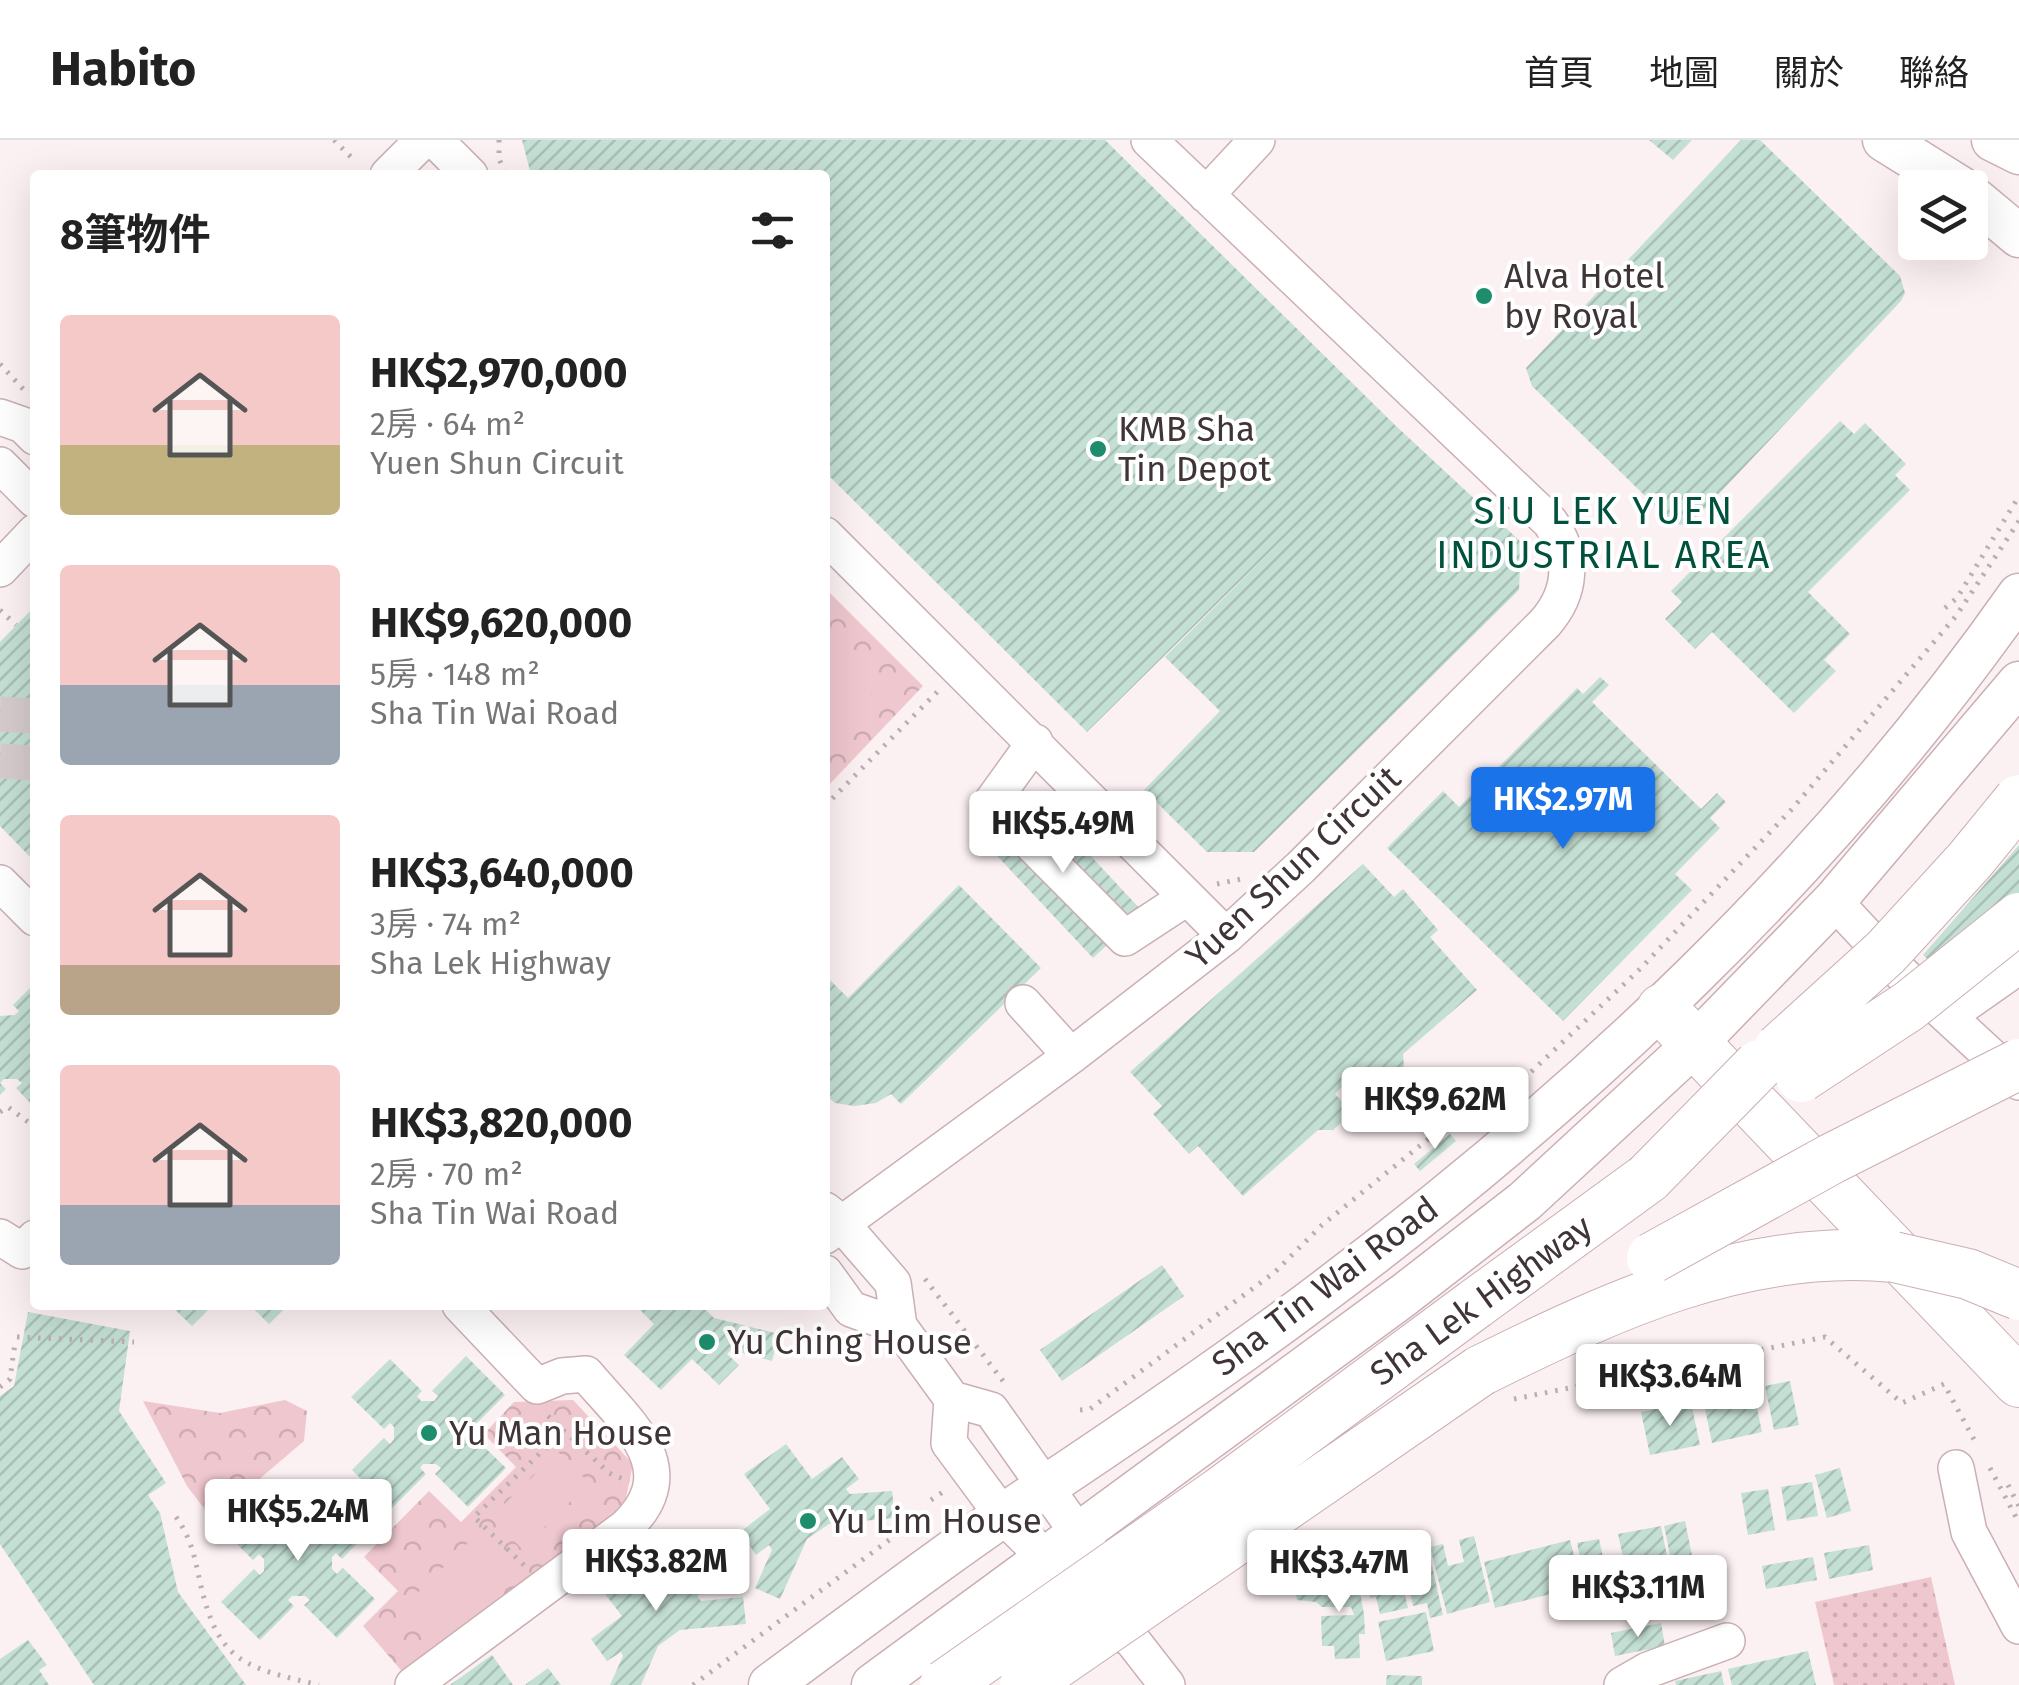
<!DOCTYPE html>
<html lang="zh-TW">
<meta charset="utf-8">
<style>
:root{--surface:#fff;--page:#f2f2f2;--text:#222;--muted:#767676;--line:#e0e0e0;--accent:#1a73e8}
body{margin:0;font-family:"Fira Sans","Noto Sans TC",sans-serif;background:var(--page);color:var(--text);height:100vh;display:flex;flex-direction:column;font-size:38px;white-space:nowrap}
*{box-sizing:border-box;margin:0}
p{font-size:32px;color:var(--muted)}
.icon{flex:none;width:55px;height:55px;fill:none;stroke:currentColor;stroke-width:2;stroke-linecap:round;stroke-linejoin:round}
.map{position:relative;flex:1;overflow:hidden}
.panel{position:absolute;left:30px;top:30px;width:800px;height:1140px;display:flex;flex-direction:column;background:var(--surface);border-radius:10px;box-shadow:0 10px 40px #0002}
.panel>*{flex:none}
.buttons{position:absolute;left:1898px;top:30px;display:grid;gap:20px}
.buttons a{display:grid;place-items:center;width:90px;height:90px;border-radius:10px;background:var(--surface);box-shadow:0 10px 40px #0002;font-size:50px}
.price{position:absolute;translate:-50% -85px;padding:0 22px;border-radius:10px;background:#fff;color:#222;font-size:32px;line-height:65px;filter:drop-shadow(0 2px 5px #0008)}
.price::after{content:'';position:absolute;left:50%;top:60px;width:30px;height:22px;margin-left:-15px;background:inherit;clip-path:polygon(0 0,100% 0,50% 100%)}
.price.on{background:var(--accent);color:#fff}
ul{padding:0;list-style:none}
li{display:flex;align-items:center;gap:30px;height:250px;padding:0 30px}
li span{display:grid;place-items:center;flex:none;width:280px;height:200px;border-radius:10px;color:#555}
li>.icon{margin-inline-start:auto}
span .icon{width:120px;height:120px;fill:#fffc;stroke-width:1}
li b{font-size:42px}
h2{display:flex;justify-content:space-between;align-items:center;height:120px;padding:0 30px;font-size:42px}
header{display:flex;align-items:center;gap:60px;box-sizing:border-box;height:140px;padding:0 50px;background:var(--surface);border-bottom:2px solid var(--line)}
header strong{font-size:48px}
nav{display:flex;gap:55px;margin-inline-start:auto;font-size:35px}
.map>svg:first-child{display:block}
</style>
<header>
<strong>Habito</strong>
<nav><a>首頁</a><a>地圖</a><a>關於</a><a>聯絡</a></nav>
</header>
<div class="map">
<svg width="2019" height="1545" viewBox="0 0 2019 1545">
<defs>
<pattern id="grass-dots" width="8" height="8" patternUnits="userSpaceOnUse" patternTransform="scale(2.5)"><rect width="8" height="8" fill="#efc7ce"/><path d="M2 2h.1M6 6h.1" fill="none" stroke="#ceacb2" stroke-width="1.8" stroke-linecap="round"/></pattern>
<pattern id="park-crowns" width="20" height="18" patternUnits="userSpaceOnUse" patternTransform="scale(2.5)"><rect width="20" height="18" fill="#efc7ce"/><path d="M2 6a3 3 0 1 1 6 0M12 15a3 3 0 1 1 6 0" fill="none" stroke="#ceacb2"/></pattern>
<pattern id="building-hatch" width="6" height="6" patternUnits="userSpaceOnUse" patternTransform="scale(2.5)"><rect width="6" height="6" fill="#c4dfd4"/><path d="M-1 1l2-2M0 6l6-6M5 7l2-2" fill="none" stroke="#a9c0b7"/></pattern>
</defs>
<rect width="100%" height="100%" fill="#fcf1f2"/>
<path fill="url(#grass-dots)" d="M1931 1437 1955 1545H1834L1815 1462Z"/>
<path fill="url(#park-crowns)" d="M825 448 923 546 825 649Z
M285 1260 307 1271 304 1301 212 1379 187 1346 143 1261 220 1273Z
M573 1260 633 1324 624 1367 405 1535 363 1486 398 1451 364 1417 429 1351 461 1382 516 1327 484 1294 514 1262Z"/>
<path fill="#efc7ce" d="M825 495 878 547 825 601Z
M558 1312 589 1343 522 1409 491 1377Z
M478 1393 509 1424 442 1490 411 1459Z"/>
<path fill="url(#building-hatch)" d="M522 0H1105L1396 286 1521 402 1519 450 1254 712H1207L1144 650 1220 571 1165 517 1301 381 1087 592 825 332V35H531Z
M1649 0H1692L1673 20Z
M1741 0H1760L1900 136 1905 153 1901 161 1698 376 1686 385 1674 384 1532 246 1526 228Z
M1840 281 1854 294 1865 283 1906 324 1895 335 1910 350 1808 452 1850 494 1824 520 1836 531 1794 573 1712 492 1695 509 1665 479 1682 462 1671 451Z
M35 466V722L0 686V502Z
M1600 537 1609 545 1592 562 1701 669 1717 653 1726 662 1710 678 1720 688 1675 734 1692 750 1563 881 1387 708 1443 651 1459 667 1577 548 1583 554Z
M1033 654 1143 772 1093 818 983 701Z
M2019 705V791L1951 841 1923 815Z
M1363 724 1394 757 1403 749 1438 790 1430 797 1477 850 1403 914 1404 927 1381 946 1363 926 1335 954 1352 972 1333 990H1318L1243 1056 1198 1006 1189 1014 1153 974 1162 966 1130 932Z
M959 745 1041 828 901 964 891 954 876 963 854 966 835 963 825 955V835L848 858Z
M35 843V968L16 948 22 943 17 939H4L0 943 6 949 0 955V876L15 875 19 871 13 865Z
M1450 994 1456 1001 1420 1031 1414 1024Z
M1162 1125 1184 1156 1062 1241 1040 1210Z
M170 1165H213L192 1186Z
M250 1165H288L269 1184Z
M635 1165H701L714 1178 779 1194 772 1221 731 1210 727 1214 739 1225 719 1245 692 1219 661 1250 624 1215 654 1184Z
M28 1172 130 1191 119 1271 166 1343 148 1355 160 1373 178 1452 246 1545H94L0 1404V1256L14 1246Z
M466 1216 505 1255 473 1287 467 1282 463 1286V1298L468 1302 474 1297 506 1328 468 1367 435 1334 441 1328 436 1324H423L420 1328 426 1334 391 1369 352 1330 384 1298 390 1304 394 1299V1287L390 1283 384 1289 351 1257 390 1219 422 1251 417 1256 421 1261H434L438 1256 432 1251Z
M1790 1241 1799 1285 1774 1290 1765 1246Z
M1753 1249 1762 1292 1712 1303 1703 1259Z
M1691 1262 1700 1305 1650 1315 1641 1272Z
M786 1304 812 1339 842 1317 859 1339 846 1349 850 1354 892 1351 895 1378 829 1384 807 1399 780 1459 755 1448 772 1410 769 1405 756 1415 740 1392 770 1369 744 1334Z
M1840 1328 1851 1371 1827 1378 1815 1335Z
M1812 1342 1818 1376 1787 1381 1781 1347Z
M336 1348 374 1386 342 1419 336 1413 332 1417V1429L337 1434 343 1428 375 1459 337 1498 304 1465 310 1460 305 1456H292L288 1460 294 1466 260 1500 221 1462 254 1429 260 1435 264 1431V1419L259 1414 253 1420 221 1388 259 1350 291 1382 285 1388 291 1392H303L307 1388 301 1382Z
M1768 1349 1775 1390 1748 1395 1741 1353Z
M1685 1381 1695 1430 1674 1434 1664 1386Z
M1661 1386 1671 1436 1629 1444 1618 1394Z
M1474 1396 1490 1462 1447 1474 1430 1407 1443 1404 1448 1426 1464 1422 1459 1400Z
M1599 1399 1606 1431 1584 1436 1577 1403Z
M1570 1400 1582 1446 1495 1468 1484 1422Z
M1869 1405 1873 1430 1829 1439 1824 1413Z
M637 1411 663 1446 694 1423 711 1446 697 1456 701 1461 743 1457 746 1484 680 1490 658 1506 641 1545H610L623 1516 621 1512 607 1521 591 1499 622 1476 595 1441Z
M1813 1417 1817 1440 1766 1449 1762 1426Z
M1432 1426 1443 1475 1430 1478 1427 1463 1413 1466 1406 1432Z
M1357 1437 1364 1474 1365 1494H1359L1360 1518 1335 1519 1334 1506H1322L1321 1476 1354 1475 1351 1467H1322L1316 1462 1297 1460 1295 1448Z
M1401 1439 1408 1468 1380 1474 1376 1457 1370 1458 1368 1446Z
M1426 1472 1434 1511 1386 1521 1378 1482Z
M1661 1483 1665 1506 1615 1516 1611 1493Z
M28 1500 47 1525 39 1530 49 1545H0V1519Z
M1808 1511 1816 1545H1732L1728 1529Z
M492 1515 513 1545H450Z
M548 1528 561 1545H525Z
M1721 1531 1724 1545H1676L1675 1541Z
M1387 1535 1422 1536V1545H1386Z"/>
<g fill="none" stroke-linecap="round" stroke-linejoin="round">
<path stroke="#d6cbcc" stroke-width="35" stroke-dasharray="35 18" stroke-linecap="butt" d="M0 574 35 576
M0 621 35 623"/>
<g stroke="#caafb3" stroke-width="38">
<path id="minor" d="M435 0 470 35
M388 35 423 0
M1206 55 1257 0
M0 277 23 285 35 297
M0 325 35 360
M825 395 1226 796
M0 429 35 392
M1035 602 991 663 1125 798 1186 758
M0 743 35 778
M1834 761 1902 834 2019 942
M1023 863 1071 916
M1948 876 2019 826
M825 1070 840 1082 893 1143 899 1186 952 1259 991 1270 1092 1413
M825 1096 1071 916 1226 796 1301 727 1545 483C1572 452 1574 416 1550 382L1149 0
M0 1097 22 1111 35 1098
M825 1133 851 1169 899 1186
M952 1259 949 1303 1003 1376 1047 1419 1103 1482 1132 1500 1167 1545
M1956 1328 1969 1392 2019 1486
M413 1545 626 1387C687 1328 626 1282 586 1234L562 1236 537 1246 460 1165
M1622 1545 1648 1530 1727 1501"/>
</g>
<g stroke="#caafb3" stroke-width="45">
<path id="major" d="M1884 0 1961 48
M1993 0 2019 13
M1970 55 2019 96
M770 1545C860 1479 949 1411 1042 1349 1132 1289 1223 1227 1310 1162 1579 961 1825 731 2019 455
M873 1545 1404 1155 1525 1061 1696 903 1834 761 2019 543"/>
</g>
<g stroke="#caafb3" stroke-width="52">
<path id="highway" d="M1662 869 2019 1242
M1475 1164 1648 1038
M1480 1231C1611 1166 1745 1103 1894 1117"/>
</g>
<path stroke="#b9aeb0" stroke-width="5" stroke-dasharray="2.5 8" stroke-linecap="butt" d="M334 0 351 17
M499 0V19L506 35
M0 224 25 251
M1945 468 1957 458 2019 356
M0 470 16 485
M825 666 939 550
M1217 744 1241 739
M0 972 8 967 35 987
M925 1139 1003 1241
M105 1165 112 1170
M17 1197 134 1202
M0 1247 10 1239 15 1203
M1514 1259 1825 1197 1902 1263 1944 1244 1977 1305
M1080 1270 1090 1269 1275 1132 1322 1085 1469 966 1531 932 1640 829 1792 669 1956 476 2019 381
M548 1276 609 1333 623 1339
M1990 1328 2019 1383
M2008 1345 2019 1366
M931 1360 946 1350
M176 1377C191 1398 195 1418 200 1442 218 1522 243 1527 319 1545
M524 1425 474 1377 563 1291
M693 1545 927 1372"/>
<use href="#minor" stroke="#fff" stroke-width="35"/>
<use href="#major" stroke="#fff" stroke-width="42"/>
<use href="#highway" stroke="#fff" stroke-width="50"/>
<g stroke="#caafb3" stroke-width="52" stroke-linecap="butt">
<path id="highway-bridge" d="M1779 909 1886 812 1970 720 2019 660
M1801 937 1909 866 2019 778
M1648 1038 1759 925
M1894 1117 1968 1134 2019 1155
M1652 1118 1831 1019 2019 924
M945 1545 1221 1352 1475 1164
M1025 1545 1480 1231"/>
</g>
<use href="#highway-bridge" stroke="#fff" stroke-width="50"/>
</g>
<g fill="#1d8d6c" stroke="#fff" stroke-width="4">
<circle cx="1484" cy="156" r="10"/>
<circle cx="1098" cy="309" r="10"/>
<circle cx="707" cy="1202" r="10"/>
<circle cx="429" cy="1293" r="10"/>
<circle cx="808" cy="1381" r="10"/>
</g>
<g text-anchor="middle" stroke-width="8" stroke-linejoin="round" paint-order="stroke">
<g font-size="35" fill="#3f3436" stroke="#fff" text-anchor="start">
<text x="1504" y="148">Alva Hotel<tspan x="1504" dy="40">by Royal</tspan></text>
<text x="1118" y="301">KMB Sha<tspan x="1118" dy="40">Tin Depot</tspan></text>
<text x="727" y="1214">Yu Ching House</text>
<text x="449" y="1305">Yu Man House</text>
<text x="828" y="1393">Yu Lim House</text>
</g>
<g font-size="35" fill="#3f3436" stroke="#fff">
<text transform="translate(1293 727) rotate(-43)" y="12">Yuen Shun Circuit</text>
<text transform="translate(1325 1146) rotate(-37)" y="12">Sha Tin Wai Road</text>
<text transform="translate(1481 1160) rotate(-36)" y="12">Sha Lek Highway</text>
</g>
<g font-size="38" letter-spacing="2.5" fill="#00523d" stroke="#fff">
<text x="1604" y="384">SIU LEK YUEN<tspan x="1604" dy="44">INDUSTRIAL AREA</tspan></text>
</g>
</g>
</svg>
<div class="buttons">
<a><svg class="icon" aria-label="layers" viewBox="0 0 24 24"><path d="M12 4l9 5-9 5-9-5zM3 14l9 5 9-5"/></svg></a>
</div>
<b class="price on" style="left:1563px;top:712px">HK$2.97M</b>
<b class="price" style="left:1063px;top:736px">HK$5.49M</b>
<b class="price" style="left:1435px;top:1012px">HK$9.62M</b>
<b class="price" style="left:1670px;top:1289px">HK$3.64M</b>
<b class="price" style="left:298px;top:1424px">HK$5.24M</b>
<b class="price" style="left:656px;top:1474px">HK$3.82M</b>
<b class="price" style="left:1339px;top:1475px">HK$3.47M</b>
<b class="price" style="left:1638px;top:1500px">HK$3.11M</b>
<section class="panel">
<h2>8筆物件<svg class="icon" aria-label="filters" viewBox="0 0 24 24"><path d="M4 7h16M4 17h16"/><circle cx="9" cy="7" r="2"/><circle cx="15" cy="17" r="2"/></svg></h2>
<ul>
<li><span style="background:linear-gradient(#f6c9c9 65%,#c2b280 0)"><svg class="icon" aria-label="home" viewBox="0 0 24 24"><path d="M3 11l9-7 9 7M6 9v11h12V9"/></svg></span><div><b>HK$2,970,000</b><p>2房 · 64 m²</p><p>Yuen Shun Circuit</p></div></li>
<li><span style="background:linear-gradient(#f6c9c9 60%,#9aa5b1 0)"><svg class="icon" aria-label="home" viewBox="0 0 24 24"><path d="M3 11l9-7 9 7M6 9v11h12V9"/></svg></span><div><b>HK$9,620,000</b><p>5房 · 148 m²</p><p>Sha Tin Wai Road</p></div></li>
<li><span style="background:linear-gradient(#f6c9c9 75%,#b9a48a 0)"><svg class="icon" aria-label="home" viewBox="0 0 24 24"><path d="M3 11l9-7 9 7M6 9v11h12V9"/></svg></span><div><b>HK$3,640,000</b><p>3房 · 74 m²</p><p>Sha Lek Highway</p></div></li>
<li><span style="background:linear-gradient(#f6c9c9 70%,#9aa5b1 0)"><svg class="icon" aria-label="home" viewBox="0 0 24 24"><path d="M3 11l9-7 9 7M6 9v11h12V9"/></svg></span><div><b>HK$3,820,000</b><p>2房 · 70 m²</p><p>Sha Tin Wai Road</p></div></li>
</ul>
</section>
</div>
